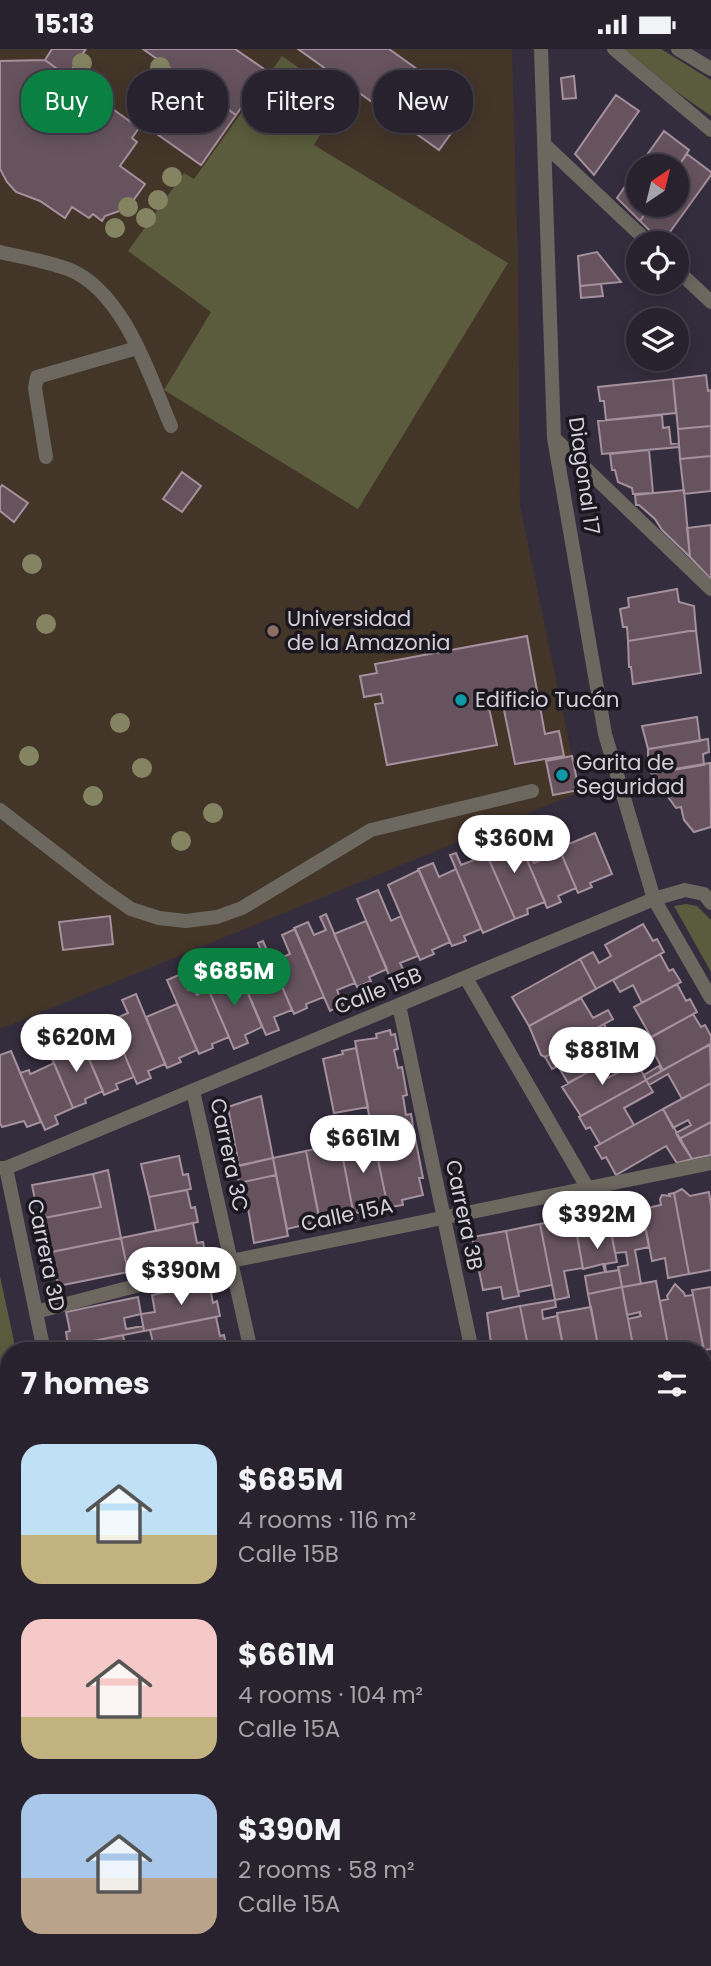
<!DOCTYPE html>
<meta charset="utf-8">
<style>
:root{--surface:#27222e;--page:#2f2a36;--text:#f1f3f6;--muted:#a4a4aa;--line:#433f4a;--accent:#0b8043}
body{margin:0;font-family:Poppins,sans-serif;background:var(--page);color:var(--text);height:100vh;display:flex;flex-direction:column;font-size:26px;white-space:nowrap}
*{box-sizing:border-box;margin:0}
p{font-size:23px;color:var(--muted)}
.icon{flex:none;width:38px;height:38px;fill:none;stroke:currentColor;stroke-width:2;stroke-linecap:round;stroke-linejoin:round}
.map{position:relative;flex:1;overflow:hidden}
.details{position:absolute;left:0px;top:1293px;width:712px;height:625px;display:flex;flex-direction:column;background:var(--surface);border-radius:28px 28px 0 0;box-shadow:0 4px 18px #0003,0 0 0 2px var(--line)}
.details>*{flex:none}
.hud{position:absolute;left:21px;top:21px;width:670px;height:63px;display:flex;gap:14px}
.needle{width:46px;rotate:35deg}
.buttons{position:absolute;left:626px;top:105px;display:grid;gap:14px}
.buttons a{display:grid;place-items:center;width:63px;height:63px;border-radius:50%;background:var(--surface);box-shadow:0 4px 18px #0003,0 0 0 2px var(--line);font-size:35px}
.price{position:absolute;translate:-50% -60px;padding:0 16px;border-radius:24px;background:#fff;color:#222;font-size:23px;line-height:46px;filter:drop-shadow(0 2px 4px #0008)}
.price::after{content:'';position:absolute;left:50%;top:42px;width:21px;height:16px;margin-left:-10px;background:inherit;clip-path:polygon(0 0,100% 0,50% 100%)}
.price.current{background:var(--accent);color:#fff}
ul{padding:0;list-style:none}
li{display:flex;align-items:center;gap:21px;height:175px;padding:0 21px}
li span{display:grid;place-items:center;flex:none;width:196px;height:140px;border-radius:21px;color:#555}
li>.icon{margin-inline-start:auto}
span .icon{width:84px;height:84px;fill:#fffc;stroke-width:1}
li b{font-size:30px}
h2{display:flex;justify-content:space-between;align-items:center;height:84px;padding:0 21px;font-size:30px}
.tag{padding:0 24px;border-radius:28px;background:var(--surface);box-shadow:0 4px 18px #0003,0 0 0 2px var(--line);font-size:24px;line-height:63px}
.tag.current{background:var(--accent);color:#fff}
.status{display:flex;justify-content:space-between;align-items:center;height:49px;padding:0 35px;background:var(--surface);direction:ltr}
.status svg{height:19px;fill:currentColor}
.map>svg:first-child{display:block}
</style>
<div class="status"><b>15:13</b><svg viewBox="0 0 49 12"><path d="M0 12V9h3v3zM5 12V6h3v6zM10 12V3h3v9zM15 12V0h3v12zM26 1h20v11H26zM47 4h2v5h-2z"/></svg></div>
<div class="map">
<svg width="711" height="1917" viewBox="0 0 711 1917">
<rect width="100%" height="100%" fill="#342d3e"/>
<path fill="#443529" d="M0 0H512L518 211 520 457 579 741 578 744 0 980Z"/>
<path fill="#5a5c3d" d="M625 0H661L711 31V67L674 41Z
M282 7 342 49 314 96 508 214 358 460 164 341 211 263 128 202 184 124 194 130Z
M686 855 697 857 711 871V923L674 857Z
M0 1227 16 1302H9V1731L0 1730Z"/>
<path fill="#66535e" stroke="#a5909d" stroke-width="2" d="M52 0H86L67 27 45 11Z
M143 0H235L267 22 236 66Z
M298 0H389L470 58 439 101Z
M45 11 139 79 132 89 137 93 120 117 145 135 128 159 105 167 102 172 93 165 89 169 72 158 65 169 40 152 16 143 7 133 0 120V12Z
M574 27 576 49 563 50 561 29Z
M183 28 236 66 201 116 147 78Z
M616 46 639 62 594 126 575 105Z
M664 82 689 101 677 119 639 117Z
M687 105 711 123V126L662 194 640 172 651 156H677V119Z
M639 118V156H651L640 172 617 149Z
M597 203 621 233 580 237 578 207Z
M601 235 603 247 581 249 580 237Z
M706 326 708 342 711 341V377L678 380 673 330Z
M673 330 676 364 606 371 604 352H600L598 338Z
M662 366 663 379 669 378 671 395 679 394V398L602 405 598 372Z
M711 377V407L680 410 678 380Z
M649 401 653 444 633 445 632 439 618 433 615 421H612L610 405Z
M711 407V442L684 445 680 410Z
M182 423 201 437 182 463 163 450Z
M2 436 28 454 14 473 0 462V439Z
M684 441 688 485 690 508 662 481 655 470 639 456H636L635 446Z
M711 476V530L690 508 687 479Z
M677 540 679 553 694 557 696 581 628 592 627 578H623L620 560 629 558 628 549Z
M696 581 701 624 633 635 631 618H629L628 592Z
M527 587 545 685 559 682 564 707 515 715 503 656 489 659 497 696 387 716 375 655 383 654 381 645 364 648 360 627 377 624 375 615Z
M697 668 700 692 648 700 642 677Z
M708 690 709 703 703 705 704 716 655 724 656 712 648 714V700Z
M572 707 579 741 553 746 546 712Z
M710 714 711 778 694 783 684 771 681 758 676 759 651 724Z
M515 783 545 853 527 860 528 865 515 870 483 797Z
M595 784 612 825 590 834 592 838 578 844 559 799Z
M554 788 576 839 558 847 561 853 547 859 523 801 527 799 534 814 551 807 545 791Z
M456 804 461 816 487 806 515 870 483 884 450 806Z
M433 814 439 828 456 820 481 880 464 887 466 892 452 897 418 820Z
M419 821 450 893 432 901 434 905 420 911 388 836Z
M378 841 391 872 401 867 418 907 400 914 404 922 390 929 357 850Z
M326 865 355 934 337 941 343 956 330 962 294 879 308 873 314 886 326 881 320 868Z
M110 867 113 895 63 901 59 873Z
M366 872 387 920 369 928 371 932 357 938 334 885Z
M643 875 653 892 657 890 664 903 596 940 580 910 593 903 599 914 611 907 605 896Z
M295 880 324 948 306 955 307 959 294 965 271 913 290 905 282 886Z
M263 892 292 961 274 968 279 981 266 986 232 906 236 903 242 916 264 909 258 894Z
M660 905 669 922 673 920 681 933 642 954 633 936 620 943 613 931Z
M580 910 596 940 529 977 512 948Z
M200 921 229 988 212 995 213 999 199 1005 167 931 181 925 188 941 194 939 197 946 203 943 194 924Z
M238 921 262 978 245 986 248 994 234 1000 206 935Z
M677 935 686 952 690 950 697 963 651 988 634 958Z
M136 945 165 1015 148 1022 151 1029 137 1035 110 972 128 964 122 951Z
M581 949 593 969 608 961 613 970 545 1008 541 1006 529 977Z
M177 955 197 1001 179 1009 181 1013 167 1019 146 968Z
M693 965 701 978 705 976 711 987V995L663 1021 647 991Z
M108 967 134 1028 116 1035 118 1040 104 1046 77 981Z
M604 975 613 992 622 987 630 1001 568 1034 558 1017 552 1020 545 1008Z
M390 981 391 986 395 985 398 1000 394 1001 398 1019 402 1018 407 1046 403 1047 406 1066 411 1065 413 1077 373 1087 355 992 377 989 376 985Z
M44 994 50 1006 44 1009 39 996Z
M82 994 103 1042 85 1050 86 1054 73 1059 49 1003 62 998 64 1002Z
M710 995 711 1034 682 1050 668 1025 649 1036 646 1031Z
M356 999 368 1058 334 1064 323 1010 343 1005 342 1002Z
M11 1002 41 1073 27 1078 24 1072 2 1078 0 1074V1006Z
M637 1013 646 1031 581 1067 562 1038 601 1016 608 1029Z
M54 1014 73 1059 55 1067 58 1075 45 1081 20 1024 29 1021 30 1025 33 1024Z
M659 1017 661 1022 646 1031 644 1026Z
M646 1031 653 1043 624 1059 634 1076 600 1095 590 1078 586 1080 579 1068Z
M711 1034V1073L679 1090 676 1084 691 1076 688 1071 673 1079 663 1060Z
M261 1047 273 1109 239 1117 228 1058Z
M663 1060 692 1110 677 1114 666 1097 616 1126 606 1108 602 1110 595 1098Z
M711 1073V1106L692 1110 679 1090Z
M413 1078 423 1129H419L423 1146 402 1151 403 1156 390 1158 389 1154H387L373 1087Z
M373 1087 387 1154 381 1160 375 1158 358 1164 353 1162 340 1094Z
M340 1094 355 1172 321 1179 306 1102Z
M306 1102 320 1172 287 1180 273 1109Z
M179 1107 183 1126 188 1125 191 1140 149 1148 141 1115Z
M273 1109 276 1126 239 1134 236 1117Z
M108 1121 121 1189 51 1203 47 1183 43 1184 39 1170 101 1158 93 1125Z
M93 1125 101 1158 44 1169 40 1150 35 1151 32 1136Z
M276 1126 288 1187 254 1194 248 1159 244 1160 239 1134Z
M682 1140 690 1147 709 1143 711 1157V1221L689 1225 674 1144Z
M187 1141 191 1159 195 1158 198 1173 156 1182 149 1148Z
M674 1144 689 1225 668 1229 665 1209 652 1212 642 1160 661 1156 660 1150 662 1146 670 1147 669 1145Z
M640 1152 649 1198 635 1201 641 1235 622 1238 618 1218 628 1216 626 1203 615 1204 606 1158Z
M607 1162 617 1213 605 1215 606 1223 619 1221 622 1238 588 1245 585 1227 605 1223 603 1215 583 1220 574 1169Z
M554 1172 556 1179 575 1176 583 1219 564 1222 569 1248 555 1251 540 1175Z
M193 1174 197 1194 203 1193 206 1208 128 1223 121 1189Z
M540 1175 552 1236 518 1243 506 1182Z
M506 1182 519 1247 503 1250 501 1238 483 1241 472 1188Z
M121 1189 128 1223 58 1237 54 1217 49 1218 47 1204Z
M656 1232 669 1302H634L628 1270 641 1267 640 1265V1263L627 1266 622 1238Z
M209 1234 213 1254 217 1252 220 1267 144 1282 141 1265 155 1263 152 1246Z
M675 1235 684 1244 685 1247 693 1246 703 1297 684 1302H669L660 1252 668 1250 667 1247Z
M622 1238 634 1302H599L588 1245Z
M711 1238V1300L704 1301 692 1241Z
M138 1248 141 1265 124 1269 126 1280 143 1277 144 1282 68 1297 66 1283 70 1282 66 1263Z
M555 1251 556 1258 542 1261 543 1270 557 1267 564 1302H529L520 1257Z
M520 1257 529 1302H492L487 1264Z
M591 1258 599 1302H564L557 1264Z
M216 1268 220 1287 224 1286 227 1301 155 1302 150 1281Z
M123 1286 126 1302H69L68 1297Z
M711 1350V1434L704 1435V1352Z
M711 1434V1510L704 1473V1435Z
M704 1473 711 1510V1513L704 1514Z
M711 1559V1616L704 1617V1568H707L705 1560Z
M711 1642V1672L706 1643Z
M706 1643 711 1672V1716L704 1717V1644Z
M704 1782H711V1857H704Z
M704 1857H711V1896H704Z
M46 1909H96V1917H53L45 1915Z
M133 1909H168L208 1910 206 1917H134Z"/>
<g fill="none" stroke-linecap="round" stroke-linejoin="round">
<path stroke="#6c6860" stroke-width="14" d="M0 203C22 208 46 212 68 220 124 242 149 326 171 377
M46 408 35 339 37 328 137 299
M0 761 101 839 131 860 159 869 186 872 217 868 242 859 371 781 532 742"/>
<path stroke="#6c6860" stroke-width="14" d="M678 0 711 20"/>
<path stroke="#6c6860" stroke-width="14" d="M541 0 554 389 605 685 654 850 711 949
M614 0 711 81
M544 95 649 194
M677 221 711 253
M554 389 711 540
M466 929 587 1138
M399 956 472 1302
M193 1042 251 1302
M0 1119H6L654 850 685 841 704 845 711 854
M6 1119 44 1302
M36 1263 231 1212 711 1114
M704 1326 711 1324
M704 1537 711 1536
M704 1755 711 1754
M552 1909V1917
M116 1917 118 1909"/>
<path stroke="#8c877a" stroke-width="14" d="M479 1909 526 1917
M281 1917 296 1909"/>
</g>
<g fill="#848462">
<circle cx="82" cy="14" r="10"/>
<circle cx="160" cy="18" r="10"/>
<circle cx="92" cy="33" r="10"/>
<circle cx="170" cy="37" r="10"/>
<circle cx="146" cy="71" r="10"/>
<circle cx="172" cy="128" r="10"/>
<circle cx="158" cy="151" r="10"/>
<circle cx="128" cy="158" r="10"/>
<circle cx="146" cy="169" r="10"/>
<circle cx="115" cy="179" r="10"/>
<circle cx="32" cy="515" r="10"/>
<circle cx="46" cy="575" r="10"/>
<circle cx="120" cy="674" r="10"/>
<circle cx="29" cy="707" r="10"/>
<circle cx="142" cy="719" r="10"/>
<circle cx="93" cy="747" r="10"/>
<circle cx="213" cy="764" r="10"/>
<circle cx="181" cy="792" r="10"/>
</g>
<circle fill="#8d6e63" stroke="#1a171f" stroke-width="2.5" cx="273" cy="582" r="7"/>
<g fill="#0f9aa8" stroke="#1a171f" stroke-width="2.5">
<circle cx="461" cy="651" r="7"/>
<circle cx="562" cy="726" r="7"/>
</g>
<g text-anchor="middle" stroke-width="7" stroke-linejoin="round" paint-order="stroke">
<g font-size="21" fill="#d3cfd9" stroke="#1a171f">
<text transform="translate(584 427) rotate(82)" y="7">Diagonal 17</text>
<text transform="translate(378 942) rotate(-22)" y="7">Calle 15B</text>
<text transform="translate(229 1106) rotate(78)" y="7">Carrera 3C</text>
<text transform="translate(347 1166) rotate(-12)" y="7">Calle 15A</text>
<text transform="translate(464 1166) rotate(78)" y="7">Carrera 3B</text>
<text transform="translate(46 1206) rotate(78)" y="7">Carrera 3D</text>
</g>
<g font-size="21" fill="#d3cfd9" stroke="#1a171f" text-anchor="start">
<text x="287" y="577">Universidad<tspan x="287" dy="24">de la Amazonia</tspan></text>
<text x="475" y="658">Edificio Tucán</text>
<text x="576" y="721">Garita de<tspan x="576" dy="24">Seguridad</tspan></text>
</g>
</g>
</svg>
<div class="buttons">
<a><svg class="needle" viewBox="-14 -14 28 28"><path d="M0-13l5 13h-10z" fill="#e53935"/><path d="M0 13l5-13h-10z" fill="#a4a4aa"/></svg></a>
<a><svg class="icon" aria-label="locate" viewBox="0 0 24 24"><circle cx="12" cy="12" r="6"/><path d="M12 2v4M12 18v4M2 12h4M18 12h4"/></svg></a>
<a><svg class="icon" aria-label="layers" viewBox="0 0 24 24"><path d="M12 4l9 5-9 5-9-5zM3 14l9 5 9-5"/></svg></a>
</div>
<b class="price" style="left:514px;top:826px">$360M</b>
<b class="price current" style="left:234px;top:959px">$685M</b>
<b class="price" style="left:76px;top:1025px">$620M</b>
<b class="price" style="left:602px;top:1038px">$881M</b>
<b class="price" style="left:363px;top:1126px">$661M</b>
<b class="price" style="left:597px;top:1202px">$392M</b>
<b class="price" style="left:181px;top:1258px">$390M</b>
<div class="hud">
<a class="tag current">Buy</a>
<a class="tag">Rent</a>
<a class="tag">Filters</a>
<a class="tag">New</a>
</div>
<section class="details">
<h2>7 homes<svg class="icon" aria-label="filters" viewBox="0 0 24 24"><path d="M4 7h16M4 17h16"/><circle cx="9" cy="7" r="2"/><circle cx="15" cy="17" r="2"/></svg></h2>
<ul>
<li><span style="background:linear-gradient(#bfe0f5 65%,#c2b280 0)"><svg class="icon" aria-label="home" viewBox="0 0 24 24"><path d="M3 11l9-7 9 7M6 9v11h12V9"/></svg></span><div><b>$685M</b><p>4 rooms · 116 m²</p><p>Calle 15B</p></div></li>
<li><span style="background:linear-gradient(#f6c9c9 70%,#c2b280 0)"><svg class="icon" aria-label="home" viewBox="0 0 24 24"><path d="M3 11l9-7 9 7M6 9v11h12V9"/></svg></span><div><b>$661M</b><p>4 rooms · 104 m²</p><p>Calle 15A</p></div></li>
<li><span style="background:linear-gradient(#a9c7e8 60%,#b9a48a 0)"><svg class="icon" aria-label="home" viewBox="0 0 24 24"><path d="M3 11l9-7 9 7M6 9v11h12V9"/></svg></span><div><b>$390M</b><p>2 rooms · 58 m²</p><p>Calle 15A</p></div></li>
</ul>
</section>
</div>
